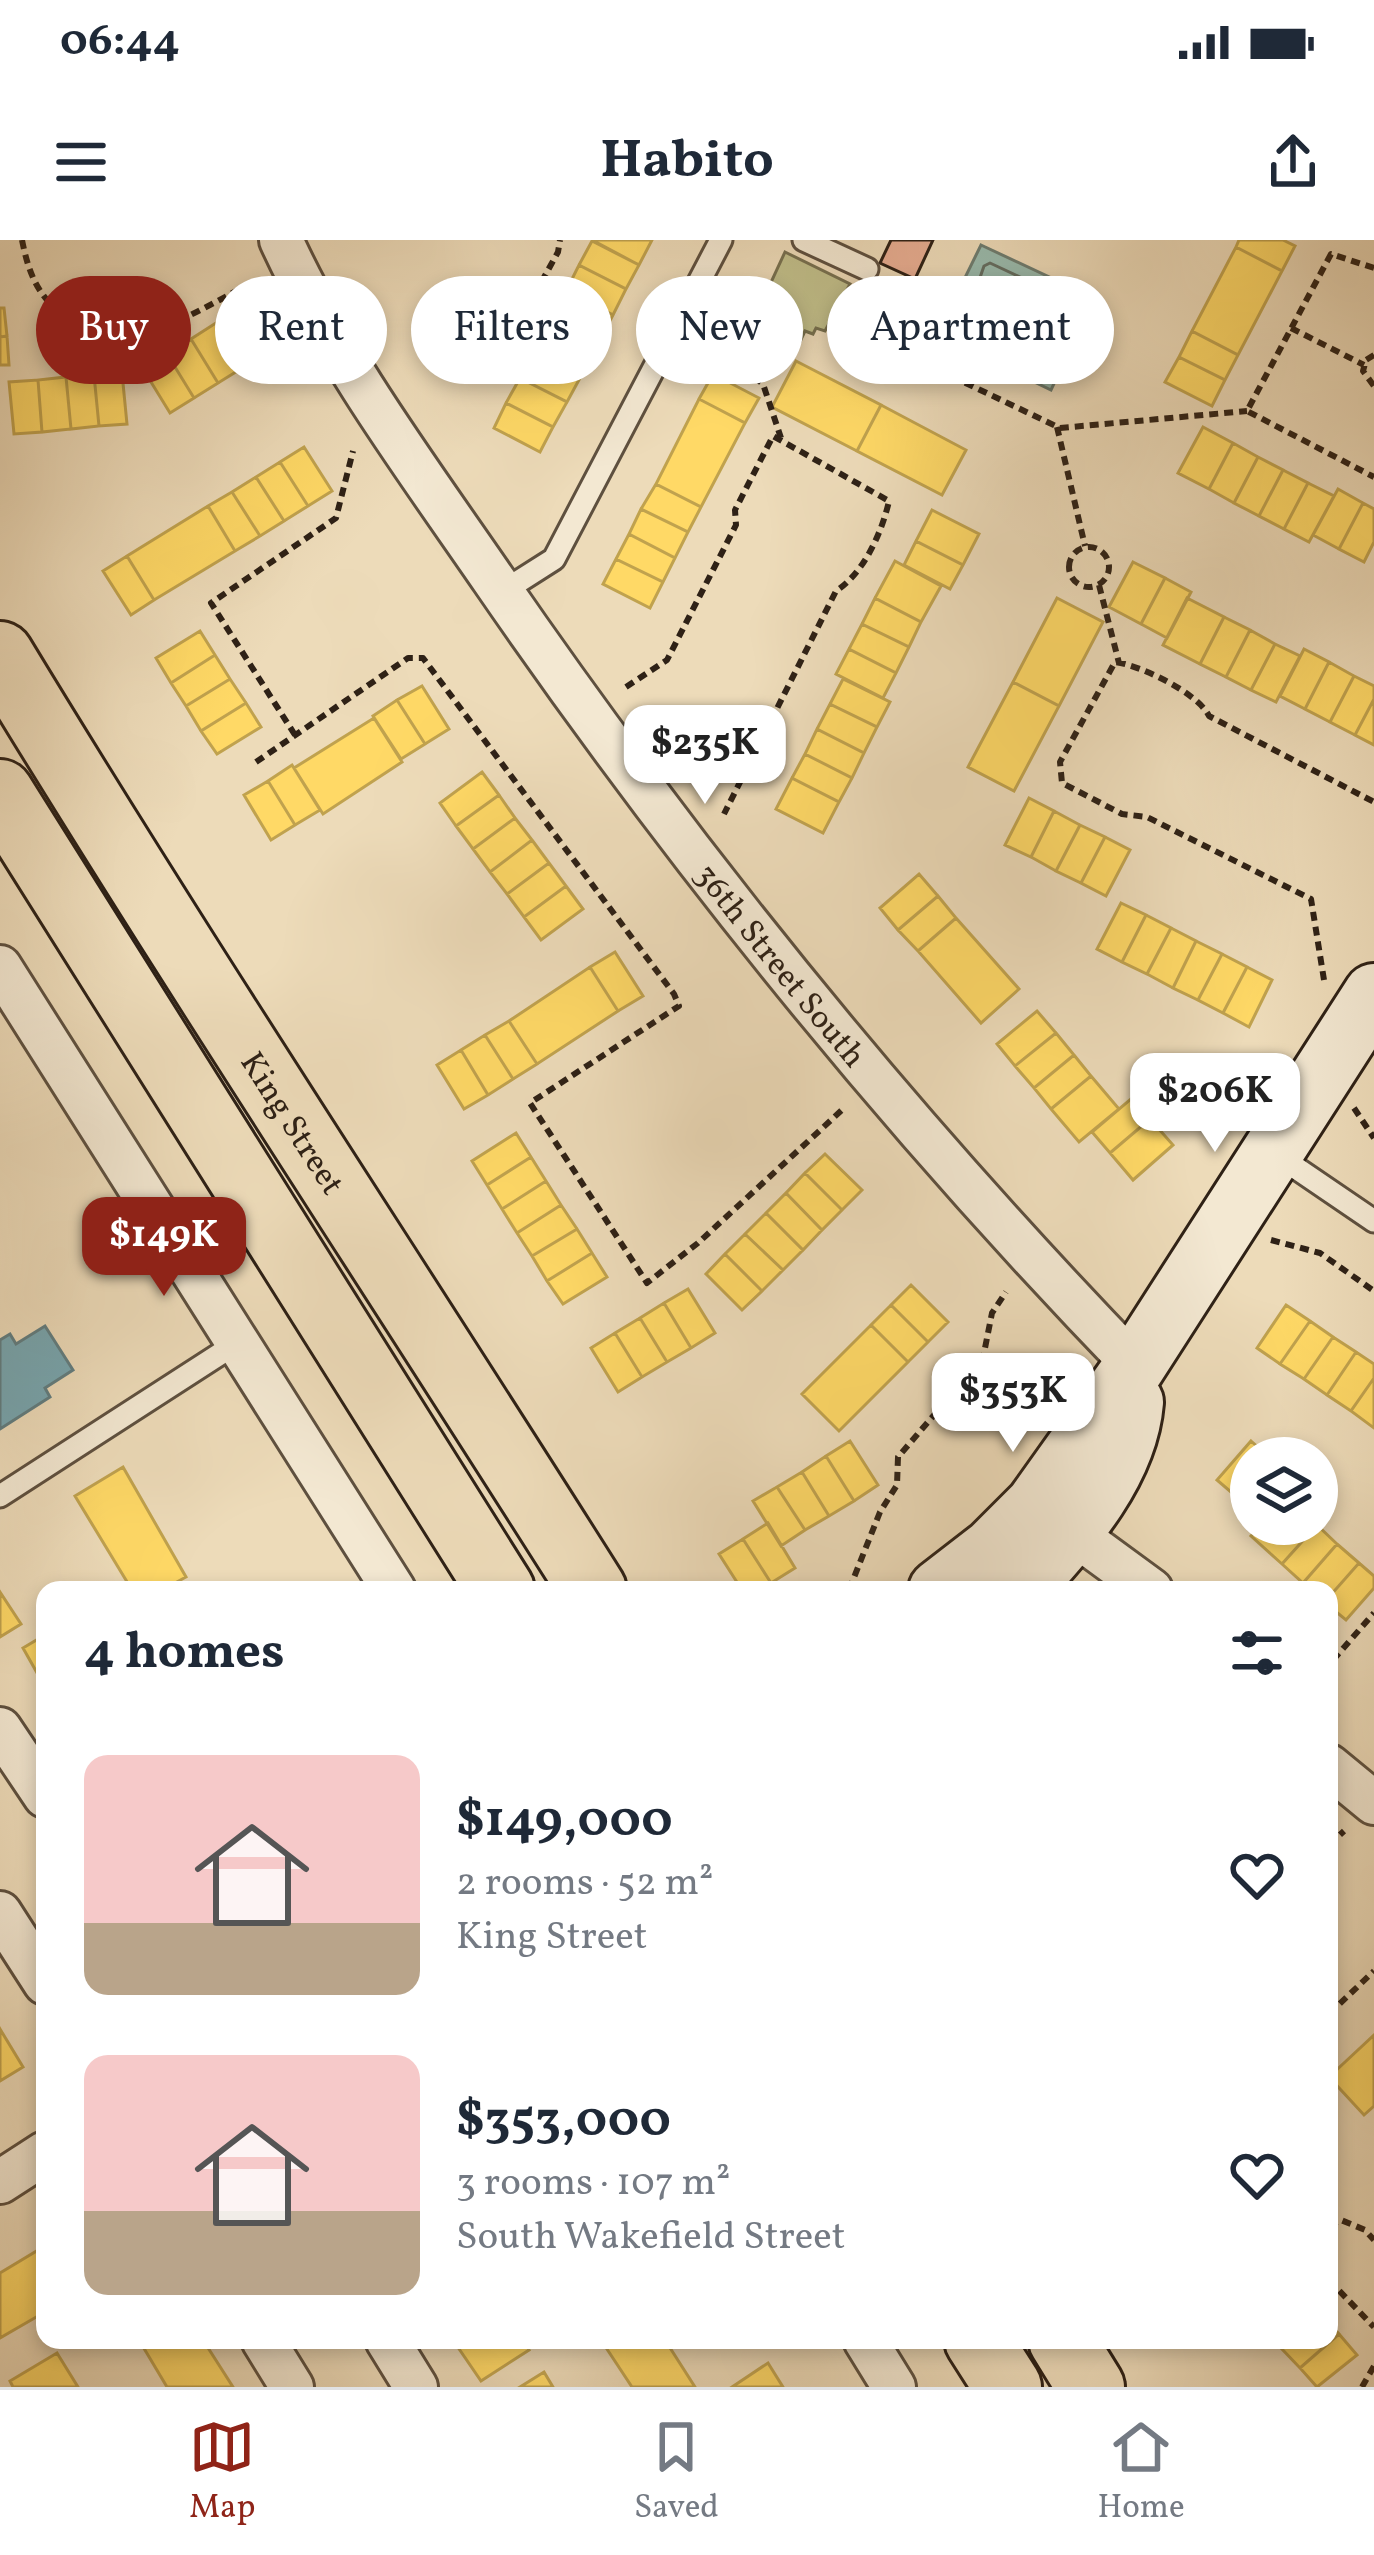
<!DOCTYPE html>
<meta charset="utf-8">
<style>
:root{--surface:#fff;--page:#f6f6f7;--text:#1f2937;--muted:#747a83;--line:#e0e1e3;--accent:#8f2418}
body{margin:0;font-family:Vollkorn,serif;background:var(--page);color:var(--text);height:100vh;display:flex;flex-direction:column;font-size:45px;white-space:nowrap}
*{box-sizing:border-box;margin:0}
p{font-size:39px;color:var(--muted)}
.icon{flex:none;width:66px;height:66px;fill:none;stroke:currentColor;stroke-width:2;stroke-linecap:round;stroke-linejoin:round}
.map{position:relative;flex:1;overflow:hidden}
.panel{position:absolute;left:36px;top:1341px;width:1302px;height:768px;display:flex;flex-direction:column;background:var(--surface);border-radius:24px;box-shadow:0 6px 18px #0003}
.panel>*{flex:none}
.hud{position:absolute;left:36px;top:36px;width:1302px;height:108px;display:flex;gap:24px}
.fabs{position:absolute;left:1230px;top:1197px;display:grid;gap:24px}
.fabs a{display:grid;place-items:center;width:108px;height:108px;border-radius:50%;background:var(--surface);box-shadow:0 6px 18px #0003;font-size:60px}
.price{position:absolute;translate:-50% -102px;padding:0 27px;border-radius:24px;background:#fff;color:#222;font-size:39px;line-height:78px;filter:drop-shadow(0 3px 6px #0008)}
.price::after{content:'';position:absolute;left:50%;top:72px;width:36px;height:27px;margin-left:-18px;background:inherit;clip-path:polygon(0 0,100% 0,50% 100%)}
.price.on{background:var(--accent);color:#fff}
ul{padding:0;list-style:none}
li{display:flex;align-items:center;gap:36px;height:300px;padding:0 48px}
li span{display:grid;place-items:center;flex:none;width:336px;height:240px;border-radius:24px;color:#555}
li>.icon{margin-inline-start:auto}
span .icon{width:144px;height:144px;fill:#fffc;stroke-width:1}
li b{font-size:51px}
h2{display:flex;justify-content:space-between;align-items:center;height:144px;padding:0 48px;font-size:51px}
.chip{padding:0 42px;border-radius:54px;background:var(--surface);box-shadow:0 6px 18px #0003;font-size:42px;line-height:108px}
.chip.on{background:var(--accent);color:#fff}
.status{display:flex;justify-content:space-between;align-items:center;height:84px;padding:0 60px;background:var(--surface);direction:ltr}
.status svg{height:33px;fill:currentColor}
header{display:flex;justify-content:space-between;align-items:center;height:156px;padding:0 48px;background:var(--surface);font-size:54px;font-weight:700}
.tabs{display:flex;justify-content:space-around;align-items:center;height:168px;border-top:3px solid var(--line);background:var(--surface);font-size:33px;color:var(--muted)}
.tabs a{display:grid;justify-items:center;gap:6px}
.tabs .on{color:var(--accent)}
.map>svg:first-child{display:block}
</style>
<div class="status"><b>06:44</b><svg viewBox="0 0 49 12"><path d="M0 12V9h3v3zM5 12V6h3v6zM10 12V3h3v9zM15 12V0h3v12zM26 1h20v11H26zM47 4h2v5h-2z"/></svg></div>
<header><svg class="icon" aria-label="menu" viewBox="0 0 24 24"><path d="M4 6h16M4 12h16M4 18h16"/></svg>Habito<svg class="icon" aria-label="share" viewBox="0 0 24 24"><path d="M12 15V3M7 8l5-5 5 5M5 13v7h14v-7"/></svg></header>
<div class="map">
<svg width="1374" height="2147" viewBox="0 0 1374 2147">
<rect width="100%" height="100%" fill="#eddbb9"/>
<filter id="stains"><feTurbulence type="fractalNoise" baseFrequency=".00167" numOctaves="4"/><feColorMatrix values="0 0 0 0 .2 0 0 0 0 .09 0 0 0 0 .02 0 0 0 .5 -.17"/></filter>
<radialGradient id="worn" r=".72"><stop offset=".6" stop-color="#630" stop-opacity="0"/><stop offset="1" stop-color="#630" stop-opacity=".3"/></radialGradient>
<path fill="#c0be8a" stroke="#777050" stroke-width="3" d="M785 12 850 44 825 91 816 88 813 94 805 91 791 121 764 109 757 124 728 111 750 60 761 64Z"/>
<path fill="#99bbae" stroke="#6e7d71" stroke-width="3" d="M981 5 1094 58 1051 150 1020 135 1037 99 954 60Z"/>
<path fill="#ffd966" stroke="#c0a24e" stroke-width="3" d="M592 0H652L639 25Z
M1239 0H1283L1295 6 1282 31 1236 7Z
M592 1 639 25 626 49 579 25Z
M1236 7 1282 31 1238 115 1192 91Z
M579 25 626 49 613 75 566 51Z
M566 51 613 75 600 100 553 76Z
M0 68H4L7 96 0 97Z
M553 76 600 100 587 125 540 100Z
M219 81 247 125 218 143 191 99Z
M1192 91 1238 115 1225 140 1179 117Z
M7 96 9 125H0V97Z
M191 99 218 143 194 158 167 114Z
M540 100 587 125 567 162 520 138Z
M167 114 194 158 170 173 143 129Z
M1179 117 1225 140 1212 166 1165 142Z
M796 121 881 165 857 211 772 167Z
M122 133 127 184 99 186 94 135Z
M713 134 759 158 745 183 699 159Z
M94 135 99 186 71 189 66 137Z
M66 137 71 189 42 192 38 140Z
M520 138 567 162 553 187 506 163Z
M38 140 42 192 14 194 9 142Z
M699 159 745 183 701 267 656 244Z
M506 163 553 187 540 212 494 188Z
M881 165 966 210 942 255 857 211Z
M1203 187 1233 203 1209 249 1178 233Z
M1233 203 1258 217 1234 263 1209 249Z
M304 207 332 251 308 266 280 222Z
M1258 217 1283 230 1259 276 1234 263Z
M280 222 308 266 284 281 256 237Z
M1283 230 1308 243 1284 289 1259 276Z
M256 237 284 281 260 296 232 252Z
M1308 243 1334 256 1309 302 1284 289Z
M656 244 701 267 688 292 641 269Z
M1338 249 1363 263 1339 309 1313 295Z
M232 252 260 296 235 311 208 266Z
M1363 263 1374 269V302L1364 322 1339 309Z
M208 266 235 311 154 360 127 316Z
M641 269 688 292 675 318 629 294Z
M932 270 979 294 963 325 916 301Z
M629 294 675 318 663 342 616 319Z
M916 301 963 325 950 349 904 325Z
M127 316 154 360 131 375 103 331Z
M616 319 663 342 650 368 603 344Z
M895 321 941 346 921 382 875 358Z
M1133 322 1165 338 1141 384 1109 367Z
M1165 338 1191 352 1167 398 1141 384Z
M875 358 921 382 909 407 862 384Z
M1057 358 1103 382 1059 466 1013 442Z
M1187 358 1224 377 1200 424 1163 405Z
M1224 377 1250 390 1226 437 1200 424Z
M862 384 909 407 896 433 849 409Z
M1250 390 1275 404 1251 450 1226 437Z
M200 391 215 415 171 443 156 418Z
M1275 404 1300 416 1276 462 1251 450Z
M849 409 896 433 883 458 836 434Z
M1304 409 1329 422 1305 469 1280 456Z
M215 415 230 439 186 466 171 443Z
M1329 422 1354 436 1330 482 1305 469Z
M1354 436 1374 446V459L1355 495 1330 482Z
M230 439 246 463 201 491 186 466Z
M843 439 890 462 877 487 830 464Z
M1013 442 1059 466 1014 551 968 527Z
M422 446 449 489 425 504 397 460Z
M1374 459V505L1355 495Z
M397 460 425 504 401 519 373 476Z
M246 463 261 487 217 514 201 491Z
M830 464 877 487 864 513 817 489Z
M374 478 402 522 323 574 294 528Z
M817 489 864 513 852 538 805 514Z
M805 514 852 538 839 562 792 538Z
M292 525 320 570 295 585 268 541Z
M482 532 499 555 456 586 440 563Z
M792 538 839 562 823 593 776 569Z
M268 541 295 585 271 600 244 555Z
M499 555 515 578 473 609 456 586Z
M1029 558 1054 571 1031 617 1005 605Z
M1054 571 1080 585 1056 631 1031 617Z
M515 578 532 600 490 632 473 609Z
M1080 585 1105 597 1081 643 1056 631Z
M1105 597 1130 610 1106 656 1081 643Z
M532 600 549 623 507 654 490 632Z
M549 623 566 646 524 677 507 654Z
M919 634 938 656 898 690 880 668Z
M566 646 583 669 541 700 524 677Z
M938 656 956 678 918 711 898 690Z
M1121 663 1146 675 1122 722 1097 709Z
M1146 675 1171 688 1147 734 1122 722Z
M956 678 1019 749 981 783 918 711Z
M1171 688 1196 701 1173 748 1147 734Z
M1196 701 1222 714 1198 760 1173 748Z
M615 712 643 756 618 771 590 727Z
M1222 714 1247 727 1223 773 1198 760Z
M590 727 618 771 537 824 509 781Z
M1247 727 1272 740 1249 787 1223 773Z
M1037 771 1056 793 1015 826 997 804Z
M509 781 537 824 513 839 485 795Z
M1056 793 1074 815 1034 848 1015 826Z
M485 795 513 839 488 855 461 810Z
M461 810 488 855 464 869 437 825Z
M1074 815 1091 836 1051 869 1034 848Z
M1091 836 1119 869 1079 902 1051 869Z
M1132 858 1150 879 1110 913 1092 892Z
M1150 879 1173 905 1133 940 1110 913Z
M516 893 531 917 487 945 472 921Z
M825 914 862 950 842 970 805 933Z
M531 917 546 941 502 969 487 945Z
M805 933 842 970 822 990 786 953Z
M546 941 561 965 517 993 502 969Z
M786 953 822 990 803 1010 766 973Z
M561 965 577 989 532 1016 517 993Z
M766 973 803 1010 783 1030 745 994Z
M577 989 592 1013 547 1041 532 1016Z
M745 994 783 1030 762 1051 725 1014Z
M592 1013 607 1037 563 1064 547 1041Z
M725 1014 762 1051 742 1070 706 1034Z
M911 1045 948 1082 928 1102 891 1065Z
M688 1049 715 1093 691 1108 664 1063Z
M664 1063 691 1108 667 1122 640 1078Z
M891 1065 928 1102 908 1122 871 1085Z
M1286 1065 1310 1081 1280 1124 1257 1108Z
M640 1078 667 1122 642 1137 615 1093Z
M1310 1081 1333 1097 1304 1139 1280 1124Z
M871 1085 908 1122 839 1191 802 1154Z
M615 1093 642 1137 618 1152 591 1108Z
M1333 1097 1356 1112 1327 1155 1304 1139Z
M1356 1112 1374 1124V1138L1351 1171 1327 1155Z
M1374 1138V1188L1351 1171Z
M850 1201 878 1245 854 1261 826 1216Z
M1251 1201 1270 1218H1251V1245L1239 1259 1217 1240Z
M826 1216 854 1261 829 1276 802 1232Z
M123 1227 186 1337 162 1350H132L75 1256Z
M802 1232 829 1276 805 1290 777 1247Z
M1251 1245V1270L1239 1259Z
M777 1247 805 1290 781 1306 753 1261Z
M768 1283 795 1328 771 1343 743 1299Z
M1263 1284H1316L1317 1285 1282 1324 1251 1296Z
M1317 1285 1337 1304 1303 1343 1282 1324Z
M743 1299 771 1343 759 1350H742L719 1314Z
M1337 1304 1359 1323 1329 1357V1350H1311L1303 1343Z
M1359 1323 1374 1336V1348L1346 1380 1329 1366V1357Z
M0 1352 21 1384 0 1397Z
M45 1395V1447L23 1408Z
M0 1789 23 1827 0 1841Z
M1374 1795V1866L1364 1875 1329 1837Z
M45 2006V2072L0 2098V2033Z
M1329 2083 1339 2094 1300 2128 1281 2108 1289 2100H1329Z
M1339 2094 1357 2115 1317 2147 1300 2128Z
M139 2100H203L233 2147H167Z
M453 2100H522L529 2110 481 2141Z
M601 2100H665L695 2147H632Z
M57 2113 78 2147H13L10 2141Z
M768 2123 783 2147H732Z
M544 2132 553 2147H520Z"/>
<path fill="#76a5af" stroke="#607d81" stroke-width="3" d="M45 1086 73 1130 45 1148 50 1157 0 1189V1100L10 1094 16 1104Z"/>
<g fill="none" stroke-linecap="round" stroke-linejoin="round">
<path stroke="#646e62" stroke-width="3" d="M990 23 1075 63 1058 105H1050L1042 88 974 55 984 26Z"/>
</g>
<path fill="#e7ad92" stroke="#2e2116" stroke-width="3" d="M891 0H933L915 39 880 23Z
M872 41 906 57 887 99 852 83Z"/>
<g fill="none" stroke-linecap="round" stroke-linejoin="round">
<g stroke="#5e503f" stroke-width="27">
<path id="lane" d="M804 0 867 29
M502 352 554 319 721 0
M1274 913 1374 981
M0 1256 237 1103"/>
</g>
<g stroke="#5e503f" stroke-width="48">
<g id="street">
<path id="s1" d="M281 0C336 120 418 230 493 339 685 618 899 882 1135 1126"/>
<path d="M0 727 394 1350"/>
<path d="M1050 1276 1151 1350"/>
<path d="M0 1489 45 1556"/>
<path d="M1329 1526 1374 1563"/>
<path d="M0 1673 45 1743"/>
<path d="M0 1942 45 1913"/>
<path d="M263 2100 292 2147"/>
<path d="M387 2100 416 2147"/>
<path d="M865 2100 894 2147"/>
</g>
</g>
<g stroke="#2e2116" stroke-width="66">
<path id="secondary" d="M939 1350 992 1309 1036 1265 1135 1126 1374 754
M1021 1350C1067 1298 1127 1235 1133 1162"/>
</g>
<g stroke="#2e2116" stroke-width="72">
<g id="primary">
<path id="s2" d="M0 415C191 730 396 1038 593 1350"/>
<path d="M0 553 501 1350"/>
<path d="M978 2100 1008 2147"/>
<path d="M1062 2100 1091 2147"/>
</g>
</g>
<path stroke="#2e2116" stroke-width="6" stroke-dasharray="9 6" stroke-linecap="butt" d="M22 0C29 35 38 57 68 79 126 123 198 69 252 43
M1374 28 1331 14 1247 171 1374 237
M860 56 846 86 1060 188 1247 171
M710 78 734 122 763 144 781 198
M1291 88 1364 125
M1374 115 1366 120 1363 131 1374 146
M498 121 558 12 560 0
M1057 187 1085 306
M1069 327a20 20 0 1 1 40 0a20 20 0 1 1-40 0Z
M1099 345 1119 423
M626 447 667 420 736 285 735 270 773 196 889 261C882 292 864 333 836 351L724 574
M295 495 211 363 336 278 353 211
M256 522 408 418H423L674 754 679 766 530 863 647 1043 698 1003 843 869
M1324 740 1311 659 1147 577 1122 574 1062 543 1060 522 1115 422C1140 425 1198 453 1209 476L1374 562
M1354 868 1374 898
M1271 1000 1320 1013 1374 1051
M849 1350 880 1272 897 1245 898 1217 983 1118 992 1073 1006 1052
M1333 1420 1374 1373
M1329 1605 1344 1591
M1329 1774 1374 1731
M1329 1986 1341 1980 1365 1990 1374 2000
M1329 2040 1374 2087
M1362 2147 1374 2126"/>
<use href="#lane" stroke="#f3e8d2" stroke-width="21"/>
<use href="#street" stroke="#f3e8d2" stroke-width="42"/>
<use href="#secondary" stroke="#f3e8d2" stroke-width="60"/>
<use href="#primary" stroke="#eddbb9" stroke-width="66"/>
</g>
<g text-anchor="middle" stroke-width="12" stroke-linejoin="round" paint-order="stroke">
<g font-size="33" fill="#2e2116" stroke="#f3e8d2">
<text dy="12" stroke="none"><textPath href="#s1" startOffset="882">36th Street South</textPath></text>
<text dy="12" stroke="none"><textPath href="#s2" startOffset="552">King Street</textPath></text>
</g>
</g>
<rect width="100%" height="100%" filter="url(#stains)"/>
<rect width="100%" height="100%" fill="url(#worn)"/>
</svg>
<div class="fabs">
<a><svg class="icon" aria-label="layers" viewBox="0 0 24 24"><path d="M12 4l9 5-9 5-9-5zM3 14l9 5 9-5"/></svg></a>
</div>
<b class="price" style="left:705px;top:567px">$235K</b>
<b class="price" style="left:1215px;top:915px">$206K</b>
<b class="price on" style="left:164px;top:1059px">$149K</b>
<b class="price" style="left:1013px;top:1215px">$353K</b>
<div class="hud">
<a class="chip on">Buy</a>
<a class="chip">Rent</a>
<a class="chip">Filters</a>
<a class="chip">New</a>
<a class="chip">Apartment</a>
</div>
<section class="panel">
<h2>4 homes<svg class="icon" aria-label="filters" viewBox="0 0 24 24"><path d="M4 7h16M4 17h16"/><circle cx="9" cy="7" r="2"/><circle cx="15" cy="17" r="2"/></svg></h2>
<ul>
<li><span style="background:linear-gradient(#f6c9c9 70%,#b9a48a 0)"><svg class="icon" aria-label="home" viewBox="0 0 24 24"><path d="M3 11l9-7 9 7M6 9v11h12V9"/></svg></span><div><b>$149,000</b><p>2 rooms · 52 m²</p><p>King Street</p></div><svg class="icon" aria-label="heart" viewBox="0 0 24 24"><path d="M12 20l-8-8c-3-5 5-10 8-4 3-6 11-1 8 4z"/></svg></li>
<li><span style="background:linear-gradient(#f6c9c9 65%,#b9a48a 0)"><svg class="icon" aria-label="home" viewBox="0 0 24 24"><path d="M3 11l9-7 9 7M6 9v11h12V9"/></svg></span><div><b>$353,000</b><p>3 rooms · 107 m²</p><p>South Wakefield Street</p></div><svg class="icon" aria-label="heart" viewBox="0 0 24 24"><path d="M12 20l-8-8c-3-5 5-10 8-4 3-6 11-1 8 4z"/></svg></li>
</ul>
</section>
</div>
<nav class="tabs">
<a class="on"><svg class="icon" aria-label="map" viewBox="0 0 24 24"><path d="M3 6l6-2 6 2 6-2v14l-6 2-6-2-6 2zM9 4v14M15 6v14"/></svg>Map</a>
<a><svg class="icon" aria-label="saved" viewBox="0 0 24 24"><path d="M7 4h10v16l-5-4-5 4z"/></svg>Saved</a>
<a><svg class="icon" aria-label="home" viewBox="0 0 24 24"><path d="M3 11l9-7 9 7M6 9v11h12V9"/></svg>Home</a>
</nav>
